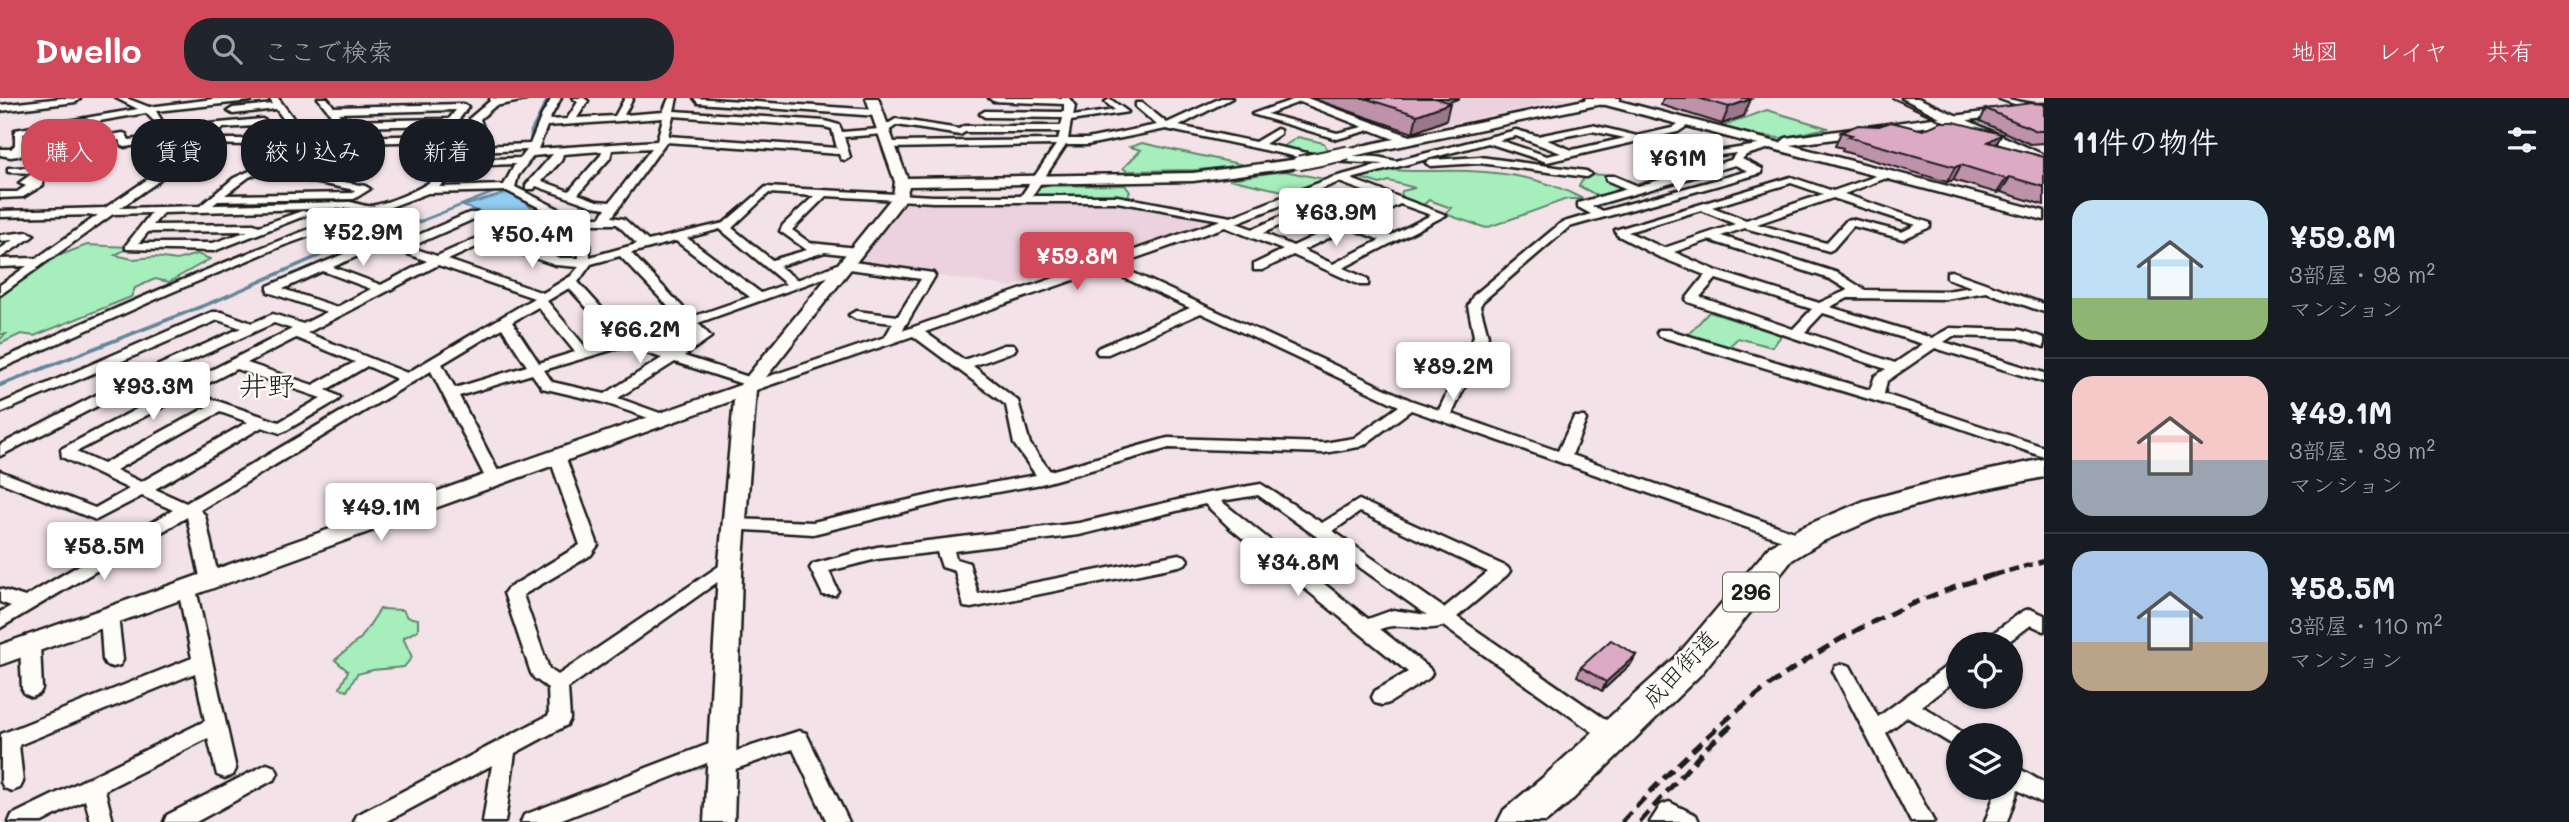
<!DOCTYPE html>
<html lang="ja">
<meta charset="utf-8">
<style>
:root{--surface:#171b24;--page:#20242c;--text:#f1f3f6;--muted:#9ea1a6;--line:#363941;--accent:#d1495b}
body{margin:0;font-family:Mali,"Klee One",sans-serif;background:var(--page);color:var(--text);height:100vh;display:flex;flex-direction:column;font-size:26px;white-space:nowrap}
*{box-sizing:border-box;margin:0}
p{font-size:23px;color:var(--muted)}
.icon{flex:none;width:38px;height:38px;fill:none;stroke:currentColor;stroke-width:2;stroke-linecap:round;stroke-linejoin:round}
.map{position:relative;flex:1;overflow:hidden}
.drawer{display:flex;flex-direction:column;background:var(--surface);width:525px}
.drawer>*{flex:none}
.top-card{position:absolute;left:21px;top:21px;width:665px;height:63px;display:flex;gap:14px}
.controls{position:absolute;left:1946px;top:534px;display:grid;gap:14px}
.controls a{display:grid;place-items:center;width:77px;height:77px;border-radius:50%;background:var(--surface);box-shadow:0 2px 5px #0004;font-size:35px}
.price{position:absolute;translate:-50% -60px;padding:0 16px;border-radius:7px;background:#fff;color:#222;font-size:23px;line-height:46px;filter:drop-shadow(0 2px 4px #0008)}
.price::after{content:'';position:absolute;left:50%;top:42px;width:21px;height:16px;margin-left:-10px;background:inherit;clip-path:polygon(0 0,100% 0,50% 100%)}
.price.active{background:var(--accent);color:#fff}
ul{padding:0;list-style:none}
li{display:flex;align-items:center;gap:21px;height:175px;padding:0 28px}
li+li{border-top:2px solid var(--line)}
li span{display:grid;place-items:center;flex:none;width:196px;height:140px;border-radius:21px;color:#555}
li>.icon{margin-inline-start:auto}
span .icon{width:84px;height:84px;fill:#fffc;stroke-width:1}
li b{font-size:30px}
h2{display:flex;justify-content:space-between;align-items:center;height:84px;padding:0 28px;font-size:30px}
.tag{padding:0 24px;border-radius:28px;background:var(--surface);box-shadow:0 2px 5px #0004;font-size:24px;line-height:63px}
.tag.active{background:var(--accent);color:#fff}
header{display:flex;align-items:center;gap:42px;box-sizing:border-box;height:98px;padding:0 35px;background:var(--accent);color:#fff}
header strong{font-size:33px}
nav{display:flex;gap:38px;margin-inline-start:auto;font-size:24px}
.search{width:490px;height:63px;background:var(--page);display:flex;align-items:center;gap:18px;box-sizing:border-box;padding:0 24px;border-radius:28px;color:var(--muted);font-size:26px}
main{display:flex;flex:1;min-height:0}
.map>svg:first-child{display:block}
</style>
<header>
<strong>Dwello</strong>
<div class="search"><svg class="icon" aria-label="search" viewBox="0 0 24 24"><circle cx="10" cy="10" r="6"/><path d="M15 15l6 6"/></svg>ここで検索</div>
<nav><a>地図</a><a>レイヤ</a><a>共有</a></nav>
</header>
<main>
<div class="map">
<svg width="2044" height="724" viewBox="0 0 2044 724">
<rect width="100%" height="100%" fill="#f3e3e8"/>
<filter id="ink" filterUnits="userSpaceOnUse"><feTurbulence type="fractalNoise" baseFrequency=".0143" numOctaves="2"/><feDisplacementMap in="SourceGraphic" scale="14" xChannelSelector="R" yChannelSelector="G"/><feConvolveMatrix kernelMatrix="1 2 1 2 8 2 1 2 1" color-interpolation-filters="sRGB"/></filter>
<g filter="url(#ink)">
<path fill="#ecd2de" d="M1301 0H1569L1570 1 1401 36Z
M905 101 1101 103 1217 119 1220 124 1057 181 1036 179 1012 189 856 166Z"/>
<path fill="#a6efbd" stroke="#61866c" stroke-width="2" d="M1767 12 1828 30 1780 40 1759 38 1720 29Z
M1298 39 1324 45 1328 53 1309 57 1281 50Z
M1142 45 1244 67 1198 72 1127 73 1123 70 1141 52 1130 49Z
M1382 71C1412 75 1439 72 1468 73 1508 74 1548 82 1583 101H1567L1486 130 1445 116 1451 110 1429 102 1420 110 1400 102 1402 93 1415 90 1389 83 1380 86 1357 79Z
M1284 73 1329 82 1296 96 1229 81Z
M1586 76 1605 77 1637 91 1604 101 1579 88Z
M1125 87 1130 94 1126 101 1030 99 1039 88Z
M87 147 130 149 115 157 133 161 155 159 177 162 197 156 210 161 169 184 155 181 135 190 131 199 34 238 21 236 0 246V241L6 236H0V193L37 166Z
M1709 214 1782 237 1772 249 1738 240 1724 253 1684 241Z
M380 511 403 512 407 519 418 521V532L403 540 412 559 404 569 373 572 357 576 347 593 340 590 348 573 335 562 361 540Z"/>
<path fill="#91ccf1" stroke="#62869c" stroke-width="2" d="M510 94 533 106 529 108 536 113 508 124 463 108Z"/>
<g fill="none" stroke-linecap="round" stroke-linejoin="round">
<path stroke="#62869c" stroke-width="2.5" d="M517 64 530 47 531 33 548 0
M416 125 505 90 504 83 513 71"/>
<path stroke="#62869c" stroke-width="3.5" d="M16 281 218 202 364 138 422 123"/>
<path stroke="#62869c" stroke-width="4.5" d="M0 287 21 279"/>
<g stroke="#1c1c1c" stroke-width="5">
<path id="street" d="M62 0 80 1 76 4 0 13V7Z
M116 0H126L149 9 221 0H254L250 3 156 13 166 30 262 21 267 24 250 46 247 47 203 46 201 44 212 31 168 35 170 50 186 55 156 85 120 110 200 108 234 80 261 68 365 88 370 91 354 101 218 103 213 107 350 104C357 105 365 109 371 108 408 101 483 64 470 20L490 3V0L526 2 495 8 480 21 484 33 477 48 530 46 542 17 552 0H561L549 22 567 21 578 4 573 0H584L588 3 577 20 615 18 625 0H633L624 17 663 14 669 0H677L674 13 825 23 839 27 842 34 879 31 896 21 959 31 964 28H1061L1063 20 985 19 980 16 985 13 1064 14V6L993 3 989 0H1069L1075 8 1073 18 1115 12 1105 4 1110 1 1128 14 1071 23 1068 41H1087L1157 27 1136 9V5H1142L1167 25 1221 0H1232L1179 28 1255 44 1277 31 1280 32V36L1265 46 1312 56 1377 59 1396 63 1516 32 1538 38 1592 27 1637 38 1672 30 1684 22H1690V26L1678 34 1547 64 1488 45 1351 81 1446 117 1343 170 1368 181V187H1360L1293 157 1262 172H1254V166L1283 152 1225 129 1116 167 1410 302 1439 312 1474 238 1468 208 1473 198 1561 125 1591 116 1578 109V105L1627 91 1606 82V78H1614L1638 88 1731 62 1736 55 1713 58V54L1777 44V48L1746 57 1742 61 1762 71V75L1569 129 1483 203 1480 208 1488 238 1452 316 1558 353 1574 319H1584L1586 322 1572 357 1806 438 1809 442 1806 446H1794L1411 312 1364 347 1359 349 1324 355 1169 350 1041 386 948 403 813 436 728 431 726 427 734 421 813 424 948 393 1036 377 1014 346 1006 307 913 238 747 295 740 291 746 287 675 264 618 300 668 318 670 321 663 325 602 304 542 290 532 276 459 298 502 381 494 386 486 381 431 273 200 412 205 417 219 483 216 487H204L201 483 187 419 0 530V514L11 508 0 504V491L25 499 173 412 142 398 96 422 0 384V373L95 410 129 391 62 359 61 351 167 295 140 286 0 358V347L127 281 101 272 0 315V306L212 214H222L252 225 273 216 303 226 327 214 268 194V188L379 141 400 145 469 115H477L509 125 542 111 507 93 428 95 380 113 409 122V126L369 117 282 148 170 195 0 271V262C118 209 236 157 358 113L349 110 163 115 153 127 254 126 259 128 302 113 312 115 214 153 126 151V147L151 115 113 116 0 197V187L27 168 0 169V161L37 160 98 117 0 119V113L105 110 148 81 174 57 161 54 159 44 125 49 122 48 119 42 11 59 0 57V51H11L15 47V32L138 11ZM146 15 155 24 158 38 129 42 126 36 123 35 22 51 25 48 23 36ZM673 18 825 29 832 31 837 50 668 38ZM663 20 657 43 538 51 547 28ZM897 27 960 37 965 34H1060L1058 42 889 44 884 47 889 50 1056 47 1021 98H933L766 89 724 125 648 143 624 121 612 119 666 44 839 56 841 61 845 62 850 59 844 39 884 36ZM254 28 244 41H214L223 30ZM1166 31 1312 62 1383 66 1331 80 1231 119 1117 98H1032L1066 47H1087ZM1592 33 1625 40 1572 52 1547 42ZM1516 38 1561 55 1547 58 1499 42ZM652 50 610 104 597 103 578 96 610 60 612 52ZM527 52 521 60 468 62 473 54ZM602 53 601 57 569 93 542 83 561 63 563 56ZM553 56 526 87V91H534L536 88 592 108 606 110 601 119H575L515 89 518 78 533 58ZM515 66 504 87 439 89 462 68ZM1735 67 1748 73 1602 113 1592 108ZM261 74 355 92 352 95 225 97 249 79ZM1339 84 1390 103 1349 122 1296 101ZM769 95 814 98 783 127 780 133 807 152 772 162 732 130ZM826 98 933 104H1117L1221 122 902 233 935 178 933 175 846 163 797 182 779 168 825 154 857 158 863 154 857 150 810 145 792 132ZM1287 105 1300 110 1253 131 1236 125ZM1400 106 1431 117 1390 138 1359 126ZM1310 114 1340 126 1293 148 1263 135ZM550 115 577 129 579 160H560L496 140ZM474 121 500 130 437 158 410 149ZM588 126H617L637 146 590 159ZM1350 130 1380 142 1333 166 1303 152ZM720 131 786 186 761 195 687 140ZM248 133 213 145H139L148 134ZM676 143 750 199 692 219 631 155ZM487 144 555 167 579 169 571 178 543 195 448 162ZM383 147 427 163 381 187 333 169ZM620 158 681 222 627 238 578 184 591 166ZM438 167 534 200 407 275 307 235ZM849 171 921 181 898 218 856 213 849 217 856 221 893 225 885 239 758 282 684 258 711 239 698 225ZM1105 171 1190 210 1098 250 1096 253 1098 256H1108L1201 215 1399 308 1354 340 1324 345 1168 340 1050 373 1030 346 1018 303 973 268 1014 253 1016 250 1014 247H1004L964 262 925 234ZM323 173 371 191 337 209 283 191ZM569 190 616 242 587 251 547 203ZM538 209 575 254 539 265 512 224ZM218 222 241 230 139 276 113 267ZM274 225 292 231 178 289 152 280ZM687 229 696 238 672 254 639 243ZM502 230 527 268 455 290 442 266ZM296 240 355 264 313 287 247 265ZM625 248 662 260 605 296 552 284 544 272ZM367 268 397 281 186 405 155 391 262 329 280 335 285 333 338 302 340 299 326 292ZM236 271 321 300 279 324 191 294ZM180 300 207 309 103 366 76 354ZM220 314 248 324 141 384 116 372Z
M269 0H278L296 24 336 23 318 0H327L334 9 463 6 468 9 457 24 455 40 450 43 298 46 293 43 288 27 276 11 233 16 228 13 233 10 273 6ZM456 12 449 21 340 23 343 21 338 15ZM447 27 446 37 302 40 299 30Z
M694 0 877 12 882 15 877 18 698 5Z
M1298 0 1305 2 1267 16 1337 35 1376 26 1381 29 1337 41 1252 16Z
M1997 0C2013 0 2028 8 2044 6V12L1954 24 1949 21 1954 18 2023 9Z
M1480 59 1586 73 1591 76 1586 79 1480 65 1431 68 1426 65 1431 62Z
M8 70 46 69 51 72 37 82 43 83V87L23 99 0 100V94H17L26 88 19 85 33 75 8 74Z
M1888 74 1897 76 1844 96 1930 125V129L1903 141 1853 128 1833 151 1829 153 1745 130 1721 138 1838 175 1865 192 1946 193 1972 189 1947 180V174L1951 173 2044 206V214L1986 194 1946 201 1848 200 1830 209 1932 240 1950 230 2020 232 2044 240V249L2018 240 1953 238 1944 244 2044 275V284L1935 250 1887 283 1884 296 2044 349V359L1922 317 1659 238 1657 235 1659 232H1669L1870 292 1875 278 1886 271 1688 204 1686 201 1705 177 1657 158 1617 137 1615 132 1791 79 1833 93ZM1791 85 1823 96 1746 122 1712 109ZM1833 100 1916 127 1902 134 1851 121 1847 122 1826 145 1757 126ZM1701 112 1735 126 1664 150 1628 134ZM1709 142 1830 181 1848 192 1819 205 1717 173 1674 154ZM1716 181 1812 211 1793 231 1700 199ZM1823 215 1923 246 1895 265 1805 234Z
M28 134 34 137 32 139 0 160V151L13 142 0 143V137Z
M557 353 565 358 598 447 591 457 523 497 549 571 558 577 725 464H737L740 468 568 590 570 621 567 627 515 655 505 724H483L492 667 386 724H354L357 717 549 617 548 590 534 580 531 575 504 495 507 491 580 447 549 358Z
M1261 386 1322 425 1359 402 1507 469 1510 473 1507 477 1457 519 1621 632 1624 638 1621 644 1614 646 1607 644 1443 528C1422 535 1403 522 1380 531L1429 570 1432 575 1429 580 1389 605 1382 607 1375 605 1372 599 1375 593 1408 574 1230 430 1205 406 1079 437 954 453 956 461 969 465 978 496 1179 456 1185 458 1188 462 1185 466 1179 468 971 510 964 509 955 473 942 469 937 454 877 461 829 473 838 493 835 497H823L810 470 813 466 877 449 1079 425 1208 395ZM1258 397 1427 517 1393 512 1368 521 1221 403ZM1360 414 1488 474 1444 510 1333 433Z
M187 485 193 487 196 491 236 671 233 677 225 680 217 677 208 640 105 692 113 724H91L85 702 42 724H9L12 717 205 623 195 575 19 647 23 684 20 690 12 693 4 690 1 684V636L192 560 178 491 181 487Z
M109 511 116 513 118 518 123 562 120 567 113 569 106 567 103 562 100 518 102 513Z
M2030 511 2044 517V533L2031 527 2005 546H1982L1985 541 2023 513Z
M30 540 37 542 40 547 42 591 39 596 32 599 25 596 22 591 20 547 23 542Z
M1958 563V580L1922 608 1965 636 1958 637V650L1907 619 1886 635 1934 724H1911L1833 573 1836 568 1843 566 1850 568 1878 619 1951 565Z
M799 633 806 635 849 724H827L793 651 721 676 713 673 710 667 712 663 557 724H521L524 717 722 641 729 644 733 650 730 655Z
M267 666 275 669 278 675 275 681 196 724H164L167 717Z
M2011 666 2044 685V706L2018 692 2007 724H1985L1997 690H2011Z
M1669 704 1696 717 1699 724H1650L1661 707Z"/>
</g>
<g stroke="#1c1c1c" stroke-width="5">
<path id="secondary" d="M866 0H878L907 80 1193 75 1299 61 1306 65 1299 69 1193 83 909 88 905 102 756 292 742 475 734 724H704L718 475 734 302 0 567V547L740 287 893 98 895 84Z
M1290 0H1307L1410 38 1594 0H1608L1780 45 1786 40 1940 19 1902 0H1918L2044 57V66L1952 25 1790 47 2044 113V122L1602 6 1348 59 1343 58V52L1394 41Z"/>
</g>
<g stroke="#1c1c1c" stroke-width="5">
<path id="highway" d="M1585 0H1620L1618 3 1602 7 1587 3Z
M2044 361V379L1942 400 1885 416 1821 444 1792 462 1700 577 1569 705 1546 724H1498L1504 712 1541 681 1676 559 1770 448 1800 430 1864 403 1942 382Z"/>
</g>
<use href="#street" fill="#fdfcf7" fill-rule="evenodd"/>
<use href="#secondary" fill="#fdfcf7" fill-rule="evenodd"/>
<use href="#highway" fill="#fdfcf7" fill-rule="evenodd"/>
<path stroke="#1c1c1c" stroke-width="2" d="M1892 0 1961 32"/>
<path stroke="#1c1c1c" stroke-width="4.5" stroke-dasharray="10 5" stroke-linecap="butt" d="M1994 477 2044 463"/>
<path stroke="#1c1c1c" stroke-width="5" stroke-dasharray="13 7" stroke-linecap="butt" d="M1622 724C1733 603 1839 521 2000 475
M1640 724 1706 650 1734 625"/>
<g stroke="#1c1c1c" stroke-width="17" stroke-linecap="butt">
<path id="secondary-bridge" d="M1299 65 1348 55"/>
</g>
<use href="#secondary-bridge" stroke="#fdfcf7" stroke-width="13"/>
</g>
<path fill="#be92aa" stroke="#1c1c1c" stroke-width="2" d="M1311 0H1460L1448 4 1446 22 1413 35Z
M1663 0H1746L1744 18 1722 26 1661 7Z
M2044 6V45L2030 46 1980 23 1986 11Z
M1923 32 2002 36 1996 46 2044 59V107L2001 94 1997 95 1953 82 1947 84 1842 53 1843 50 1835 48 1841 34Z
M1636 557 1631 566 1602 593 1577 578 1581 569Z"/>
<path fill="#9b778b" stroke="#1c1c1c" stroke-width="2" d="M1426 0H1460L1423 14Z
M1751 1 1744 18 1722 26 1729 9Z
M1450 5 1446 22 1413 35 1417 17Z
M2002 36 1994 50 1988 44Z
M1961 67 1953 82 1947 84 1955 69Z
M2010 79 2001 94 1997 95 2006 81Z
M1636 557 1631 566 1602 593 1606 584Z"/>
<path fill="#ddaac6" stroke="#1c1c1c" stroke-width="2" d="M1364 0H1435L1450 5 1417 17Z
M1698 0H1746L1751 1 1729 9Z
M2031 5 2044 6V33H2037L1986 11Z
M1891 24 1923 32 1941 24H1954L2002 36 1988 44 2044 59V89L2010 79 2006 81 1961 67 1955 69 1848 39 1852 37 1841 34 1858 27 1879 28Z
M1611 542 1636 557 1606 584 1581 569Z"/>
</g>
<g text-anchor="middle" stroke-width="5" stroke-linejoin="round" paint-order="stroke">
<rect fill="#fdfcf7" stroke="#605f5e" stroke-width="2" x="1723" y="474.5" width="56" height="39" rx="5"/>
<g font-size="23" font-weight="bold" fill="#1c1c1c">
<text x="1751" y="502">296</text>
</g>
<g font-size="24" fill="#1c1c1c" stroke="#fdfcf7">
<text transform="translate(1680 571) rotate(-46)" y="8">成田街道</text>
</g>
<g font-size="28" fill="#1c1c1c" stroke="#fdfcf7">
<text x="267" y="298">井野</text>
</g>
</g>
</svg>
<div class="controls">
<a><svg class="icon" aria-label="locate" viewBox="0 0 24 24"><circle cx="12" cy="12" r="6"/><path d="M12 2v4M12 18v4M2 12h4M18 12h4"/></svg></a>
<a><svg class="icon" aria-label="layers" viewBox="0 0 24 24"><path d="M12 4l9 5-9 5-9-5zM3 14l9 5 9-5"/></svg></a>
</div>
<b class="price" style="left:1678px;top:96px">¥61M</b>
<b class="price" style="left:1336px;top:150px">¥63.9M</b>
<b class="price" style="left:363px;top:170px">¥52.9M</b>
<b class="price" style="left:532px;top:172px">¥50.4M</b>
<b class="price active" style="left:1077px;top:194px">¥59.8M</b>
<b class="price" style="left:640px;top:267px">¥66.2M</b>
<b class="price" style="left:1453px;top:304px">¥89.2M</b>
<b class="price" style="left:153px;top:324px">¥93.3M</b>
<b class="price" style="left:381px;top:445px">¥49.1M</b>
<b class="price" style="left:104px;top:484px">¥58.5M</b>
<b class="price" style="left:1298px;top:500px">¥34.8M</b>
<div class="top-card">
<a class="tag active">購入</a>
<a class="tag">賃貸</a>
<a class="tag">絞り込み</a>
<a class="tag">新着</a>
</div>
</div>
<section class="drawer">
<h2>11件の物件<svg class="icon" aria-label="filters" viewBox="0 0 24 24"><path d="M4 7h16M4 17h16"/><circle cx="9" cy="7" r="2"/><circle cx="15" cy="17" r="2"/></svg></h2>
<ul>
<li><span style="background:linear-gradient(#bfe0f5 70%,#8fb573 0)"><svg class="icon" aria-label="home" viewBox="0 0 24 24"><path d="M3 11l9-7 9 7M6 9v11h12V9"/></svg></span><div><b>¥59.8M</b><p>3部屋 · 98 m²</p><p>マンション</p></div></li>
<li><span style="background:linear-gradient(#f6c9c9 60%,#9aa5b1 0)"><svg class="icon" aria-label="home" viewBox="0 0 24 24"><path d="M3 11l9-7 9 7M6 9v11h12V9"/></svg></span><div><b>¥49.1M</b><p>3部屋 · 89 m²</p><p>マンション</p></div></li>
<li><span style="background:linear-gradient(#a9c7e8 65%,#b9a48a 0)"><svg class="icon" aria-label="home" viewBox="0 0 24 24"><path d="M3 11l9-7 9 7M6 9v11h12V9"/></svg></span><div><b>¥58.5M</b><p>3部屋 · 110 m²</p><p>マンション</p></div></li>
</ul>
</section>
</main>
